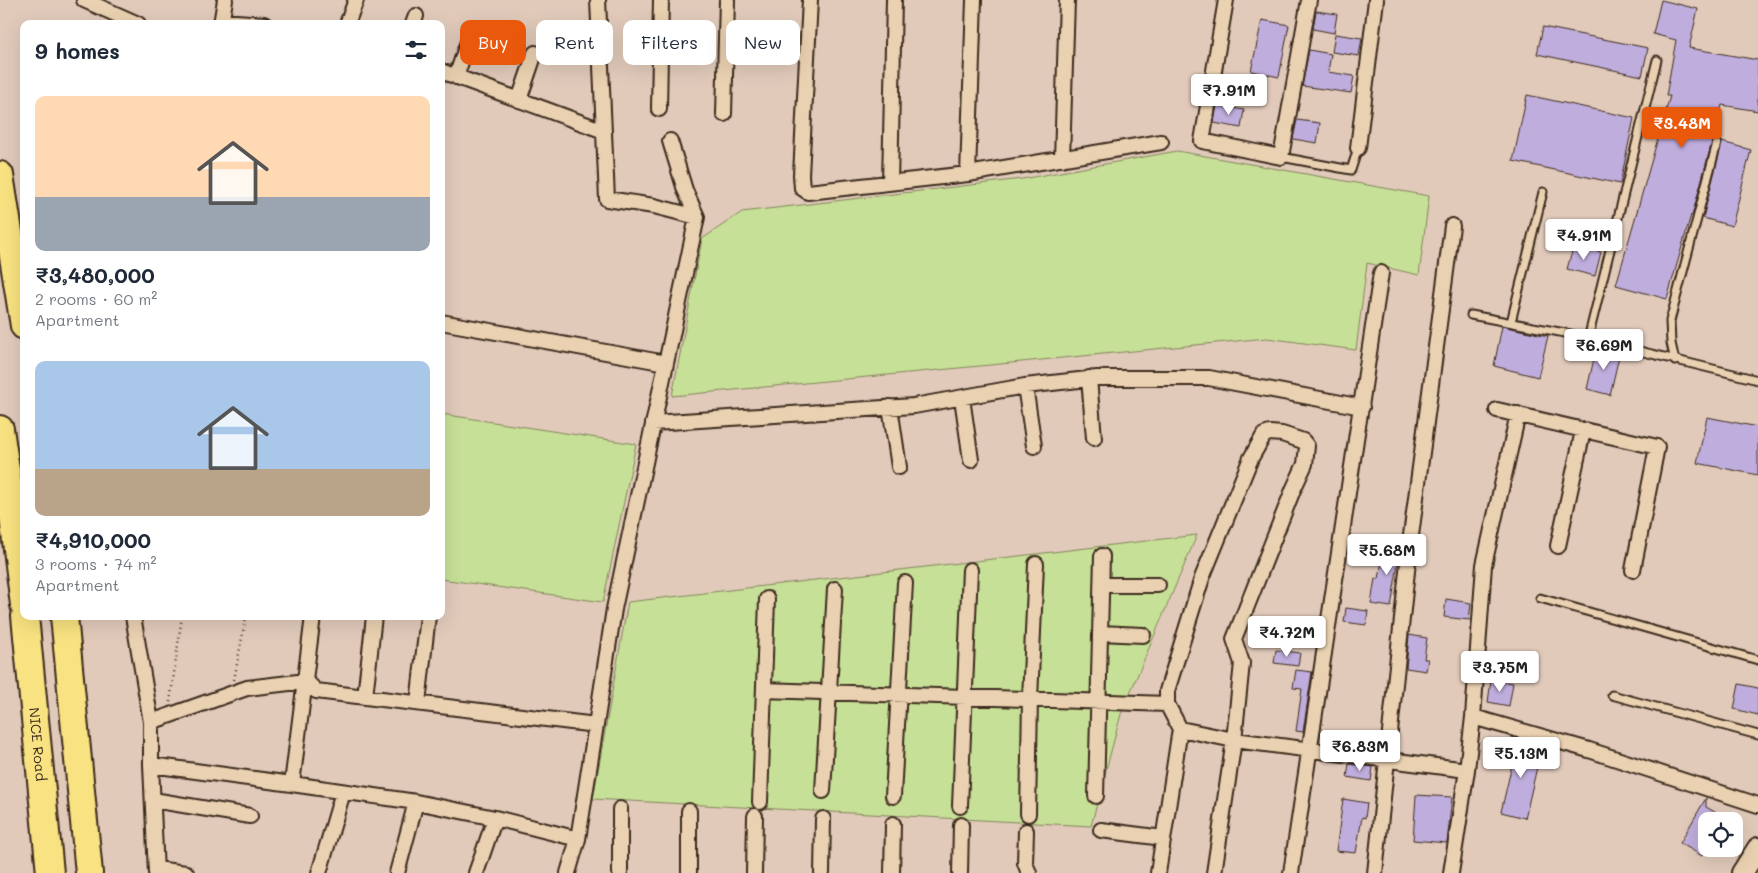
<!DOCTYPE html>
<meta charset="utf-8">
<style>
:root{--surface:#fff;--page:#f6f6f7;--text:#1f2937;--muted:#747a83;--accent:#ea580c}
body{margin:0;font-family:Mali,sans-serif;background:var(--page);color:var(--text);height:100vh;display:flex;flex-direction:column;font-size:19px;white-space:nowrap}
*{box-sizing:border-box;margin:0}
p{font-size:16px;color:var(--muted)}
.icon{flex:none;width:28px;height:28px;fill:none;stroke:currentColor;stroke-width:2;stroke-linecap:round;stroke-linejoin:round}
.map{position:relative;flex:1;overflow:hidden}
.details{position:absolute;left:20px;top:20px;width:425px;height:600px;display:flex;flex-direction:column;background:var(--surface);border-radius:10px;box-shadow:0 5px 20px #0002}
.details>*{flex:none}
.banner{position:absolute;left:460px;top:20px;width:475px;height:45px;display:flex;gap:10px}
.fabs{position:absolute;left:1698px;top:812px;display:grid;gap:10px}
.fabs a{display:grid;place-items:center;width:45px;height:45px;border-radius:10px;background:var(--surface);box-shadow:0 5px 20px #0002;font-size:25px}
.price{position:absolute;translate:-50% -42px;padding:0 11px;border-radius:5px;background:#fff;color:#222;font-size:16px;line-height:32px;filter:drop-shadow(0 1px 2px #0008)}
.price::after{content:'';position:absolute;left:50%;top:30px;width:15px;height:11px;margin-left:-8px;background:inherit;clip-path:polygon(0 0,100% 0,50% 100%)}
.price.selected{background:var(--accent);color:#fff}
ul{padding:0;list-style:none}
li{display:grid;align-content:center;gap:10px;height:265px;padding:0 15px}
li span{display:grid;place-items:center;height:155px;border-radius:10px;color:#555}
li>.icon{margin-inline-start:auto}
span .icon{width:90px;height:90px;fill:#fffc;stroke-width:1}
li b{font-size:21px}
h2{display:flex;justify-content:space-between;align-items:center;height:60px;padding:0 15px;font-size:21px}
.tag{padding:0 18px;border-radius:10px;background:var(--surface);box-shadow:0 5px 20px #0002;font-size:18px;line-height:45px}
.tag.selected{background:var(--accent);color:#fff}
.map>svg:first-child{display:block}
</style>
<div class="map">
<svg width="1758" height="873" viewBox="0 0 1758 873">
<rect width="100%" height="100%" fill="#e1caba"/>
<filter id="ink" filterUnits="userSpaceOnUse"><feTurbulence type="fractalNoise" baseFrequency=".02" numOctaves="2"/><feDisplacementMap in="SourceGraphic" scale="10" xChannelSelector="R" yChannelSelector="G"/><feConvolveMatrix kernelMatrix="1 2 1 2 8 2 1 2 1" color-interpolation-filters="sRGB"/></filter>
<g filter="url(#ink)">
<path fill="#c7e097" stroke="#81855a" d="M1177 151 1429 196 1419 275 1367 263 1356 350 1267 338 672 396 702 239 742 212 1022 179Z
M441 414 636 444 603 602 441 579Z
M1197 535 1121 714 1091 826 593 799 628 602Z"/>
<path fill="#bfaddd" stroke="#3b2a1e" d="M1661 0 1698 9 1689 48 1758 60V111L1722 105 1692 216 1691 215 1667 299 1616 285 1670 96H1666L1676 40 1653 34Z
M1316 11 1337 14 1334 33 1313 29Z
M1262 20 1289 25 1279 77 1251 71Z
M1543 27 1648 48 1642 76 1537 54Z
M1335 34 1362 38 1359 56 1332 52Z
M1309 50 1331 54 1328 72 1354 76 1351 93 1302 86Z
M1527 95 1634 118 1620 184 1513 161Z
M1217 105 1244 110 1241 128 1214 123Z
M1297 120 1320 123 1317 143 1293 139Z
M1722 142 1751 150 1732 226 1703 218Z
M1574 245 1601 252 1595 276 1567 269Z
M1502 326 1548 336 1538 377 1494 366Z
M1597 346 1620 352 1610 395 1587 389Z
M1707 417 1758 427V475L1697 463Z
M1385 541 1401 543 1391 607 1371 604 1375 578 1379 579Z
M1446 599 1471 603 1469 620 1444 617Z
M1346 608 1368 611 1366 625 1344 622Z
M1409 635 1427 638 1424 659H1428L1426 671 1406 668Z
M1276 650 1300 653 1298 666 1274 663Z
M1296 670 1312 672 1303 732 1296 731 1302 689 1293 688Z
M1491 680 1513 683 1509 706 1488 702Z
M1739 684 1758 688V715L1734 709Z
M1518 739 1542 746 1525 818 1501 812Z
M1349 764 1373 767 1371 781 1347 777Z
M1416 795 1452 797 1447 843 1413 840Z
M1706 798V807L1731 821H1706V849L1702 856 1680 843Z
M1343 799 1367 803 1365 818 1362 817 1356 853 1336 851Z"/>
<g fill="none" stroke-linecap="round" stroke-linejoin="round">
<g stroke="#3b2a1e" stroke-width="11">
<path id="lane" d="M1281 157 1351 170 1358 148
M1471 315 1570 334 1758 380
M1511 322 1543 192
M1588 339 1657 60
M1675 361 1671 343 1670 321 1717 143
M1540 598 1758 660
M1612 695 1758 735"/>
</g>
<g stroke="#3b2a1e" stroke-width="18">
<path id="street" d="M84 0 138 24
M810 0 801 175 802 188 808 192 968 174 1161 142
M1226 0 1202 141 1281 157 1309 0
M222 21 264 24
M221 24 225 0
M347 24 356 0
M413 24 416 16
M441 71 604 131
M456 77 471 33
M519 100 535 53
M659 109 661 0
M724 114 727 0
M670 141 685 190 697 217
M1358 148 1376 0
M1062 159 1067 0
M968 174 974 0
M890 183 894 0
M441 322 666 363
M1089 378 1094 438
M1025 386 1034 446
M962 398 971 460
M890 407 899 467
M1497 410 1657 447 1633 570
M1518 414 1484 565 1473 717 1589 750 1758 805
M653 423 914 406 1025 386 1097 378H1209L1362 407
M1558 546 1583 431
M1101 585H1158
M133 616 151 722 247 688 306 681 316 691 596 725 614 609 697 217 654 206 607 199 598 0
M1100 633 1143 635
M764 690 1167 704
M365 697 374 616
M418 703 428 616
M151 722V765L292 784 313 616
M1180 729 1234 740 1467 770
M151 765 156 873
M292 784 416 802 495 818
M823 791 835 589
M893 796 905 583
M1096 796 1102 556
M153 800 250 816
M760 802 767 599
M960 806 970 570
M1028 814 1030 699 1036 564
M1101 830 1163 838
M1026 831 1025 863 1029 873
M156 869 186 873
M319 873 343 792
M397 873 416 802
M476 873 495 818 578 839
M568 873 578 839 596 725
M620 873V809
M689 873V811
M754 873 755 816
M822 873 823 819
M892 873 893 824
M960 873 961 825
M1158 873 1180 729 1167 704V691L1202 578 1251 458 1264 435 1270 433 1282 434 1303 441 1307 446 1305 464 1293 490 1234 639 1242 663 1234 740 1214 873
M1291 873 1381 273
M1375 873 1410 543 1452 226
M1451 873 1467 770 1473 717"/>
</g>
<g stroke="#3b2a1e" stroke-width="24">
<path id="secondary" d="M1742 873 1758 848"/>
</g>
<g stroke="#3b2a1e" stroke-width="30">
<g id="highway">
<path d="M0 175 24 326"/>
<path d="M0 429 13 517 24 605"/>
<path id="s1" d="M25 616 50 873"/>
<path d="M64 616 89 873"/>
</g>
</g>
<path stroke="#3b2a1e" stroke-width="2.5" stroke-dasharray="1 4" stroke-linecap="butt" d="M234 680 246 616
M170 702 182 616"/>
<use href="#lane" stroke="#ead1b1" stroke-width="7"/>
<use href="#street" stroke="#ead1b1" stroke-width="14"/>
<use href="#secondary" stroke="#ead1b1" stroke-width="20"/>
<use href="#highway" stroke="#f8e281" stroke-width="26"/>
</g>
</g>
<g text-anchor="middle" stroke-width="4" stroke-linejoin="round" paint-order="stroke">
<g font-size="14" fill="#3b2a1e" stroke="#ead1b1">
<text dy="5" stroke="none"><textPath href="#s1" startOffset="129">NICE Road</textPath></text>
</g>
</g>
</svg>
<div class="fabs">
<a><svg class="icon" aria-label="locate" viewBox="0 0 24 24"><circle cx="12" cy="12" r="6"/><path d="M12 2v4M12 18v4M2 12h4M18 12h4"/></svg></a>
</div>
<b class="price" style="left:1229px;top:116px">₹7.91M</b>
<b class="price selected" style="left:1682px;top:149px">₹3.48M</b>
<b class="price" style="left:1584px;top:261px">₹4.91M</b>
<b class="price" style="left:1604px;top:371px">₹6.69M</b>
<b class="price" style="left:1387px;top:576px">₹5.68M</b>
<b class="price" style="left:1287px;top:658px">₹4.72M</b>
<b class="price" style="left:1500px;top:693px">₹3.75M</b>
<b class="price" style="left:1360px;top:772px">₹6.83M</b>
<b class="price" style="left:1521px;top:779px">₹5.13M</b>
<div class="banner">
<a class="tag selected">Buy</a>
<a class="tag">Rent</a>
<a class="tag">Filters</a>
<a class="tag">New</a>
</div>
<section class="details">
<h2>9 homes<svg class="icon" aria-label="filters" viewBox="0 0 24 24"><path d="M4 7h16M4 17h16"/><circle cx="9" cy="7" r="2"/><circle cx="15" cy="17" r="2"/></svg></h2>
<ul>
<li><span style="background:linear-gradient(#ffd9b3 65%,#9aa5b1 0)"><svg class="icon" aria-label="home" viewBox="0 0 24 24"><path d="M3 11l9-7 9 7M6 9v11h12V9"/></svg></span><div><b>₹3,480,000</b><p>2 rooms · 60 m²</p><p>Apartment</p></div></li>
<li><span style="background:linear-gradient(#a9c7e8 70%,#b9a48a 0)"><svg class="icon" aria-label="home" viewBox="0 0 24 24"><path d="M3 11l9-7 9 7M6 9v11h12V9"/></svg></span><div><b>₹4,910,000</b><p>3 rooms · 74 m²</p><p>Apartment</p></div></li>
</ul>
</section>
</div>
